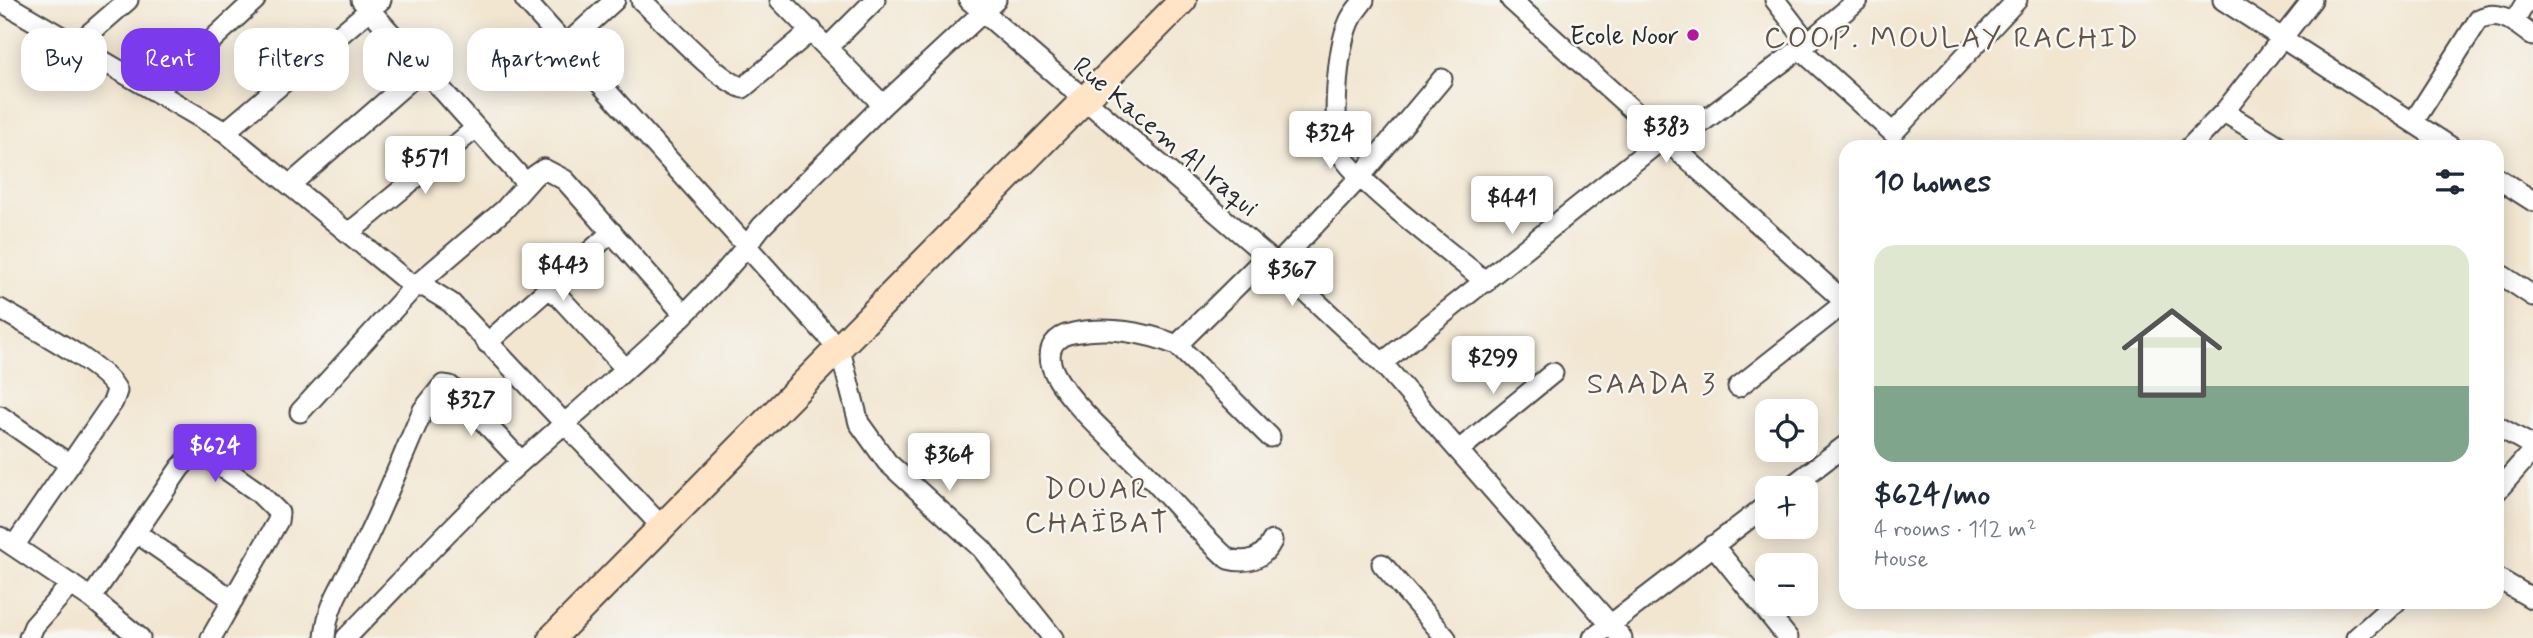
<!DOCTYPE html>
<meta charset="utf-8">
<style>
:root{--surface:#fff;--page:#f2f2f3;--text:#1f2937;--muted:#747a83;--line:#e0e1e3;--accent:#7c3aed}
body{margin:0;font-family:Mynerve,sans-serif;background:var(--page);color:var(--text);height:100vh;display:flex;flex-direction:column;font-size:26px;white-space:nowrap}
*{box-sizing:border-box;margin:0}
p{font-size:23px;color:var(--muted)}
.icon{flex:none;width:38px;height:38px;fill:none;stroke:currentColor;stroke-width:2;stroke-linecap:round;stroke-linejoin:round}
.map{position:relative;flex:1;overflow:hidden}
.side{position:absolute;left:1839px;top:140px;width:665px;height:469px;display:flex;flex-direction:column;background:var(--surface);border-radius:21px;box-shadow:0 4px 18px #0003}
.side>*{flex:none}
.hud{position:absolute;left:21px;top:28px;width:665px;height:63px;display:flex;gap:14px}
.fabs{position:absolute;left:1755px;top:399px;display:grid;gap:14px}
.fabs a{display:grid;place-items:center;width:63px;height:63px;border-radius:14px;background:var(--surface);box-shadow:0 4px 18px #0003;font-size:35px}
.price{position:absolute;translate:-50% -60px;padding:0 16px;border-radius:7px;background:#fff;color:#222;font-size:23px;line-height:46px;filter:drop-shadow(0 2px 4px #0008)}
.price::after{content:'';position:absolute;left:50%;top:42px;width:21px;height:16px;margin-left:-10px;background:inherit;clip-path:polygon(0 0,100% 0,50% 100%)}
.price.selected{background:var(--accent);color:#fff}
ul{padding:0;list-style:none}
li{display:grid;align-content:center;gap:14px;height:371px;padding:0 35px}
li+li{border-top:2px solid var(--line)}
li span{display:grid;place-items:center;height:217px;border-radius:21px;color:#555}
li>.icon{margin-inline-start:auto}
span .icon{width:126px;height:126px;fill:#fffc;stroke-width:1}
li b{font-size:30px}
h2{display:flex;justify-content:space-between;align-items:center;height:84px;padding:0 35px;font-size:30px}
.chip{padding:0 24px;border-radius:21px;background:var(--surface);box-shadow:0 4px 18px #0003;font-size:24px;line-height:63px}
.chip.selected{background:var(--accent);color:#fff}
.map>svg:first-child{display:block}
</style>
<div class="map">
<svg width="2533" height="638" viewBox="0 0 2533 638">
<rect width="100%" height="100%" fill="#f6f6f2"/>
<filter id="ink" filterUnits="userSpaceOnUse"><feTurbulence type="fractalNoise" baseFrequency=".0143" numOctaves="2"/><feDisplacementMap in="SourceGraphic" scale="14" xChannelSelector="R" yChannelSelector="G"/><feConvolveMatrix kernelMatrix="1 2 1 2 8 2 1 2 1" color-interpolation-filters="sRGB"/></filter>
<filter id="wash" filterUnits="userSpaceOnUse"><feTurbulence type="fractalNoise" baseFrequency=".00686" numOctaves="4" result="noise"/><feDisplacementMap in="SourceGraphic" scale="28" xChannelSelector="R" yChannelSelector="G"/><feGaussianBlur stdDeviation="1.57" result="paint"/><feColorMatrix in="noise" values="0 0 0 0 0 0 0 0 0 0 0 0 0 0 0 0 0 1.4 0 .05"/><feComposite in="paint" operator="in"/></filter>
<g filter="url(#wash)">
<rect width="100%" height="100%" fill="#f2e6d1"/>
</g>
<g filter="url(#ink)">
<g fill="none" stroke-linecap="round" stroke-linejoin="round">
<g stroke="#494744" stroke-width="23">
<path id="street" d="M361 0 526 183
M525 0 840 350 859 423 887 462 982 549 1053 638
M641 0C666 23 715 78 743 88L812 30
M780 0 883 105
M969 0 1267 256 1382 363 1622 638
M1364 0C1359 7 1352 14 1349 22 1337 48 1331 128 1342 155 1353 179 1460 260 1486 282
M1511 0 1846 303
M1775 0 1808 43
M2223 0 2451 147
M0 1 225 132 414 287H425L451 303 663 528
M2514 22 2527 0
M567 44 615 0
M75 46 128 0
M828 47 875 0
M1800 49 1893 133 2017 0
M157 91 255 0
M2224 112 2281 147
M2414 121 2479 19C2501 8 2516 24 2533 36
M225 132 381 0
M1673 144 1800 49 1858 0
M2190 147 2224 112 2312 0
M2497 178 2533 201
M291 184 422 70
M350 232 476 128
M1267 256 1177 345C1145 332 1107 326 1073 333 1055 336 1046 348 1052 367 1063 399 1122 448 1147 474 1174 502 1199 533 1228 559 1248 564 1263 559 1272 541
M1276 266 1361 176 1442 79
M2503 276 2533 296
M550 287 625 368
M0 309C26 325 108 366 117 391L113 402 14 546
M487 343 612 232
M1177 345 1270 437
M1382 363 1665 137
M1738 387 1846 302
M300 412 414 287 504 210 534 176 544 169 565 180 683 313
M0 416 69 464
M2497 426 2533 446
M1459 450 1553 373
M1789 488 1846 445
M2497 491 2533 450
M138 534 233 600
M0 537 91 598 140 638
M1713 545 1788 638
M1382 564 1446 638
M2497 578 2533 599
M91 598 180 468 188 459 204 454 258 492 279 513 278 521 211 638
M29 638 34 626 71 584
M325 638C327 604 344 582 359 554 383 508 402 457 423 410L443 385 450 386 521 461
M346 638C404 579 460 516 522 461 600 391 699 312 761 227L883 105 996 0
M1593 638 1768 504
M2356 638 2396 602"/>
</g>
<g stroke="#494744" stroke-width="30">
<path id="secondary" d="M552 638 1183 0"/>
</g>
<use href="#street" stroke="#fff" stroke-width="19"/>
<use href="#secondary" stroke="#ffe4c6" stroke-width="26"/>
</g>
</g>
<circle fill="#b5179e" stroke="#f6f6f2" stroke-width="2.5" cx="1693" cy="35" r="7"/>
<g text-anchor="middle" stroke-width="5" stroke-linejoin="round" paint-order="stroke">
<g font-size="26" fill="#2b2b2b" stroke="#f6f6f2" text-anchor="end">
<text x="1679" y="44">Ecole Noor</text>
</g>
<g font-size="26" fill="#2b2b2b" stroke="#f6f6f2">
<text transform="translate(1166 136) rotate(40)" y="9">Rue Kacem Al Iraqui</text>
</g>
<g font-size="30" letter-spacing="2" fill="#625349" stroke="#f6f6f2">
<text x="1952" y="47">COOP. MOULAY RACHID</text>
<text x="1652" y="393">SAADA 3</text>
<text x="1097" y="498">DOUAR<tspan x="1097" dy="34">CHAÏBAT</tspan></text>
</g>
</g>
</svg>
<div class="fabs">
<a><svg class="icon" aria-label="locate" viewBox="0 0 24 24"><circle cx="12" cy="12" r="6"/><path d="M12 2v4M12 18v4M2 12h4M18 12h4"/></svg></a>
<a>+</a>
<a>−</a>
</div>
<b class="price" style="left:1666px;top:165px">$383</b>
<b class="price" style="left:1330px;top:171px">$324</b>
<b class="price" style="left:425px;top:196px">$571</b>
<b class="price" style="left:1512px;top:236px">$441</b>
<b class="price" style="left:563px;top:303px">$443</b>
<b class="price" style="left:1292px;top:308px">$367</b>
<b class="price" style="left:1493px;top:396px">$299</b>
<b class="price" style="left:471px;top:438px">$327</b>
<b class="price selected" style="left:215px;top:484px">$624</b>
<b class="price" style="left:949px;top:493px">$364</b>
<div class="hud">
<a class="chip">Buy</a>
<a class="chip selected">Rent</a>
<a class="chip">Filters</a>
<a class="chip">New</a>
<a class="chip">Apartment</a>
</div>
<section class="side">
<h2>10 homes<svg class="icon" aria-label="filters" viewBox="0 0 24 24"><path d="M4 7h16M4 17h16"/><circle cx="9" cy="7" r="2"/><circle cx="15" cy="17" r="2"/></svg></h2>
<ul>
<li><span style="background:linear-gradient(#dfe7d0 65%,#7fa58c 0)"><svg class="icon" aria-label="home" viewBox="0 0 24 24"><path d="M3 11l9-7 9 7M6 9v11h12V9"/></svg></span><div><b>$624/mo</b><p>4 rooms · 112 m²</p><p>House</p></div></li>
</ul>
</section>
</div>
